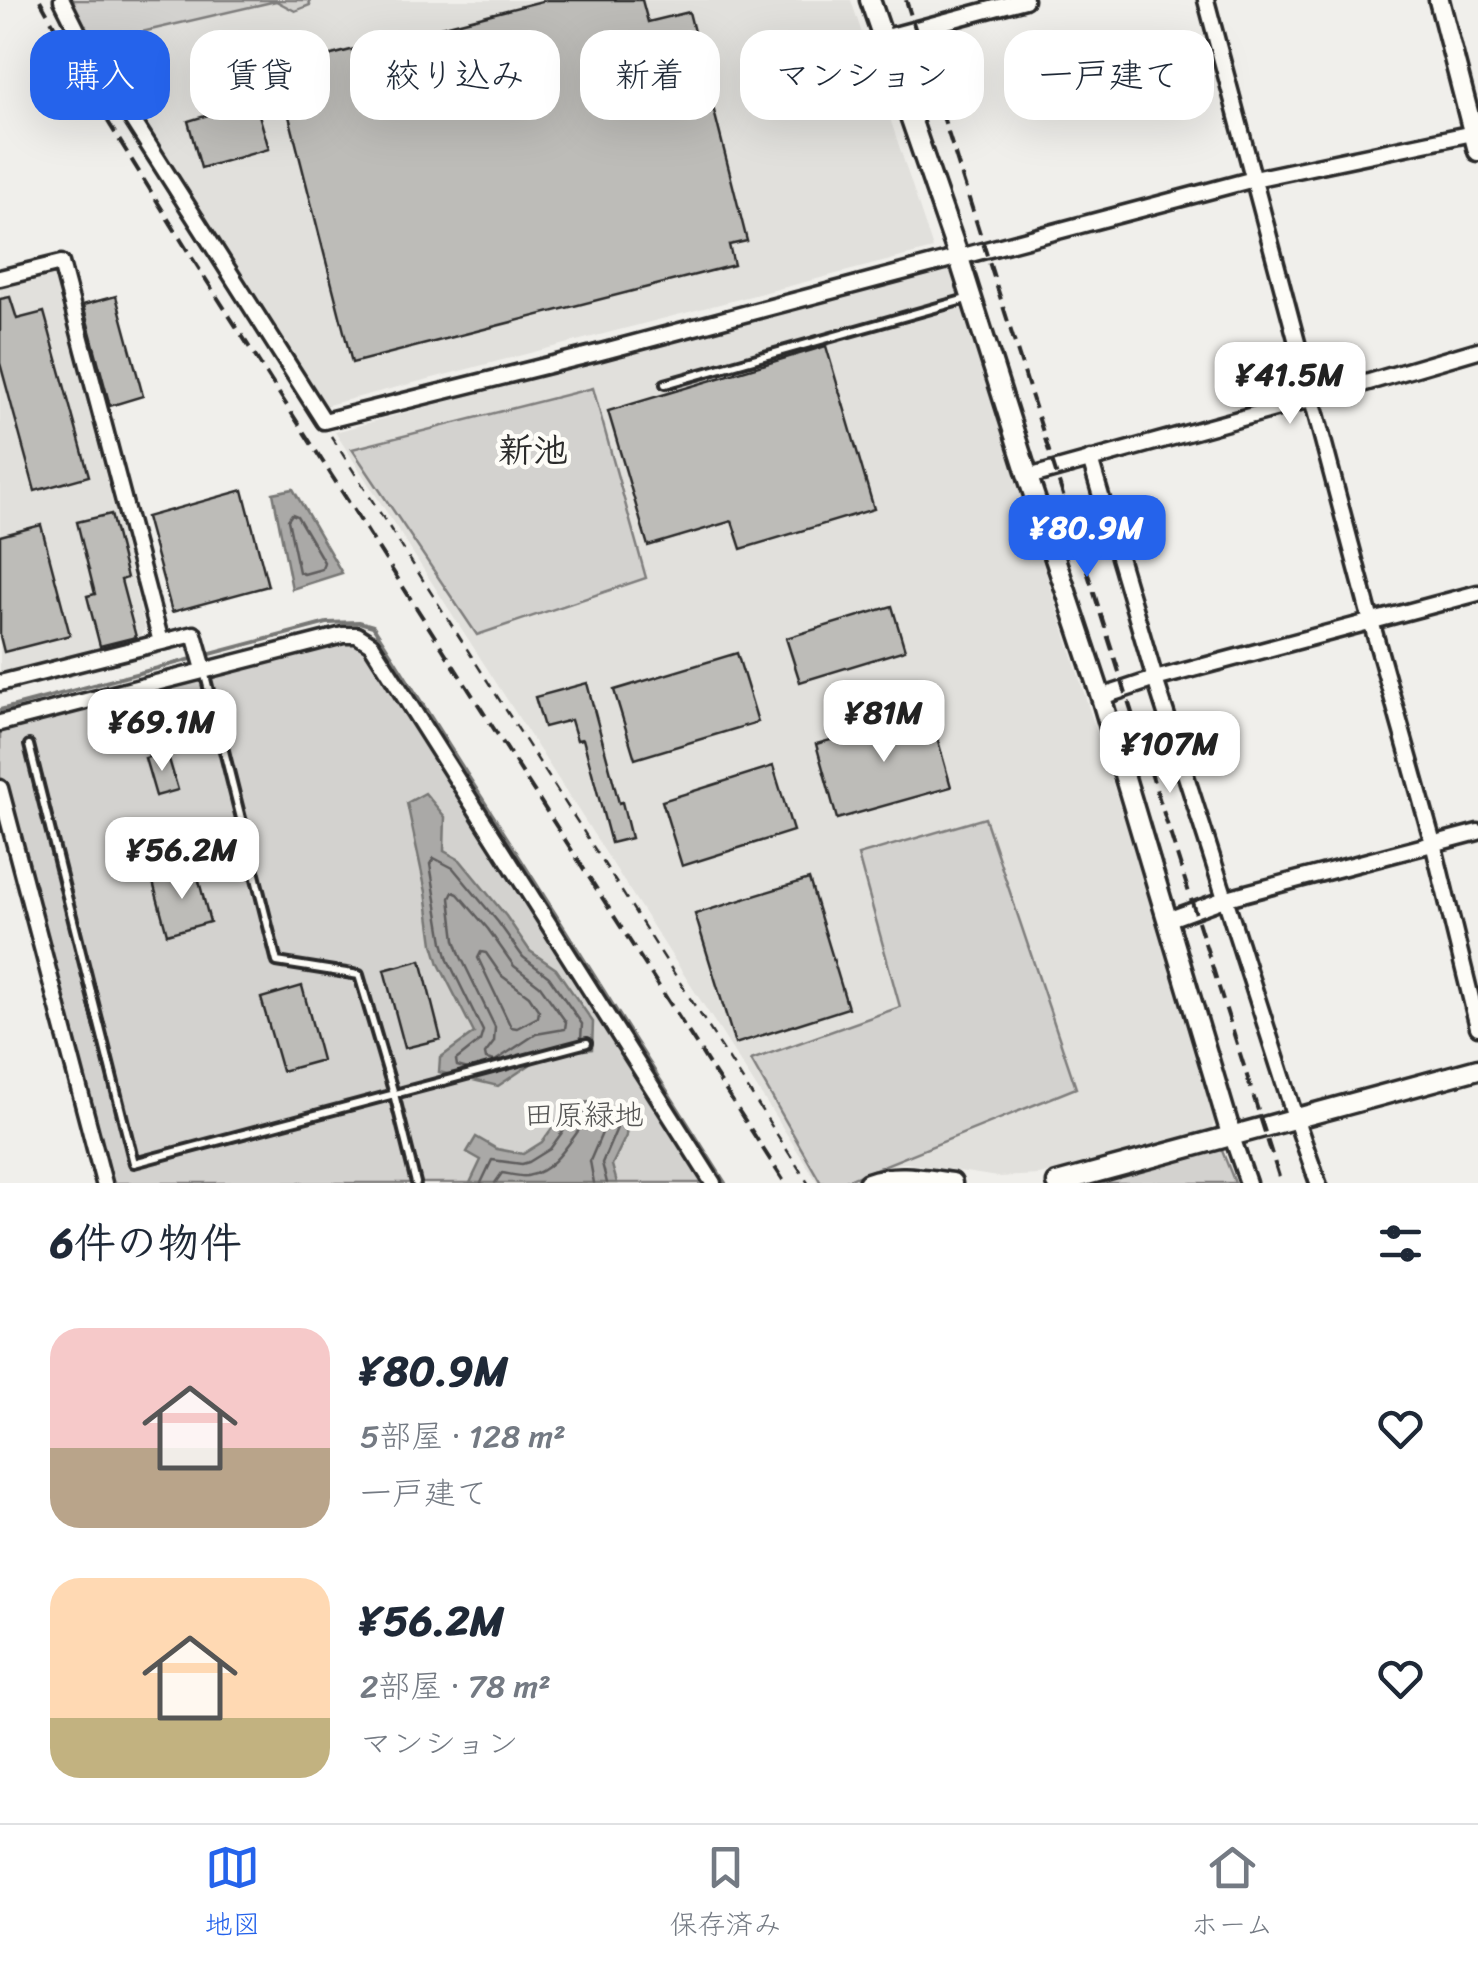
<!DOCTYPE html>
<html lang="ja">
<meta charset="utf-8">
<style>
:root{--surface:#fff;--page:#f6f6f7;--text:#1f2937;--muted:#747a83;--line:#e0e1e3;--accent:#2563eb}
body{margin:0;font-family:Sriracha,"Klee One",sans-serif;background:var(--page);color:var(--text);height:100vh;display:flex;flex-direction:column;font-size:38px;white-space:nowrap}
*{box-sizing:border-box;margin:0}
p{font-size:32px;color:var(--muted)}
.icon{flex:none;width:55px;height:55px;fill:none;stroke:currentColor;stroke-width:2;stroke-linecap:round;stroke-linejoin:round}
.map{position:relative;height:1183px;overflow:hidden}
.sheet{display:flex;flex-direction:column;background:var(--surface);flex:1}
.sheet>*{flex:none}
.guide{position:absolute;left:30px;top:30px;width:1420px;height:90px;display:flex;gap:20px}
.price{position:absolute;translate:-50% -85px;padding:0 22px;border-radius:20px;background:#fff;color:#222;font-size:32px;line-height:65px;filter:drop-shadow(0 2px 5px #0008)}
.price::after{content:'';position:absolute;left:50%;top:60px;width:30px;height:22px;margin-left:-15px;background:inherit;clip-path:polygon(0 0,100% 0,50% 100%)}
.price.active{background:var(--accent);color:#fff}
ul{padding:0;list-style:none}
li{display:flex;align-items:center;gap:30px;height:250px;padding:0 50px}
li span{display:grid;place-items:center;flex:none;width:280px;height:200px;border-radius:30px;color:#555}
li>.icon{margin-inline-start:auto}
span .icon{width:120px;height:120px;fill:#fffc;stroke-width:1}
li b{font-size:42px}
h2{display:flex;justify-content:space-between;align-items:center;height:120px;padding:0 50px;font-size:42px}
.pill{padding:0 35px;border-radius:30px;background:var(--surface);box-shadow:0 10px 40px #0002;font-size:35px;line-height:90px}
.pill.active{background:var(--accent);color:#fff}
.menu{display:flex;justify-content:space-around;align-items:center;height:140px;border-top:2px solid var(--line);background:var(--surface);font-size:28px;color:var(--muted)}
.menu a{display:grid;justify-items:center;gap:5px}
.menu .active{color:var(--accent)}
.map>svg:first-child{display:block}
</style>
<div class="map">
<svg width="1478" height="1183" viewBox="0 0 1478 1183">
<rect width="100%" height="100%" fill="#f0efeb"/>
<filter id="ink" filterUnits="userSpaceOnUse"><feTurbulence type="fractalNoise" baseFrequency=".01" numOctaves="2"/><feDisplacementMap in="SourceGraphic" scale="20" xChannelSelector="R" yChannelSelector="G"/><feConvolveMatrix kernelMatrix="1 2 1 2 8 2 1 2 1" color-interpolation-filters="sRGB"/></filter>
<g filter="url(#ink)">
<path fill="#e1e0dc" d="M68 0H851L933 249 324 406 145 128Z
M941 266 950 270 1218 1115 1210 1132 1039 1175 998 1177 906 1163 875 1166 838 1183H818L335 432Z
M53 269 145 628 137 642 0 677V283Z"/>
<path fill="#d3d2cf" stroke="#7f7e7d" stroke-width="2.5" d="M62 0H309L310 5 295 11 276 1 103 41 87 49Z
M593 388 646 578 477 635 352 449Z
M343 635 362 639 713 1183H102L0 804V732Z
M985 818 1076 1088 841 1183H821L751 1060 900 1007 858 855Z
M1217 1138 1235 1183H1048Z"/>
<path fill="#aaa9a7" stroke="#777775" stroke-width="2.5" d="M293 489 342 573 292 589 273 493Z
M425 793 445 817 444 851 460 860 506 916 530 951 556 969 593 1022 592 1049 546 1054 498 1086 439 1072 440 1058 474 1033 439 964 433 944 426 892 407 803Z
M599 1100 627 1123 626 1136 612 1165 617 1183H470L481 1160 467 1152 476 1137 497 1149 523 1154 542 1142 568 1106Z"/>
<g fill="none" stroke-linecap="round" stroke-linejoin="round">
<path stroke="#5e5d5d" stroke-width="2.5" d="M292 514 297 516 324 562 322 569 304 574 299 572 288 520Z
M453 892 458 894 488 929 514 966 540 986 566 1022 565 1029 536 1034 495 1061 486 1059 485 1054 494 1042 495 1027 460 955 455 940 450 898Z
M481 952 486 953 502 976 529 996 539 1011 538 1017 517 1028 511 1027 478 958Z
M468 1069 457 1066 456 1060 480 1041 483 1031 448 960 443 942 430 864 434 858 453 868 498 922 523 957 549 977 582 1024 581 1039
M481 1183 492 1160 522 1164 529 1162 550 1149 574 1116 595 1111 617 1128 602 1163 607 1183
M495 1183 502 1173C510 1174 519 1177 527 1176 552 1172 567 1146 581 1127L592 1124 602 1133 590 1161 594 1183"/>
<path stroke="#777775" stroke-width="4" d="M0 710 327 623 359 622 373 626 725 1183"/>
</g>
<path fill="#bdbcb8" stroke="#2b2b2b" stroke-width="2.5" d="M546 0H642L648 22 689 12 747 241 729 245 734 265 352 363 277 69Z
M255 101 269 149 201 168 188 121Z
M116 296 143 396 110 406 83 305Z
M10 297 17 319 44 312 89 476 35 491 0 363V299Z
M826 346 874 509 741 549 732 521 648 546 608 411Z
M243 490 268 586 172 612 146 517Z
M111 514 127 578 121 580 136 637 100 646 87 596 95 594 77 522Z
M41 525 70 635 4 652 0 636V536Z
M892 606 905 650 800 682 786 638Z
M737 653 758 722 635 759 614 690Z
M587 683 619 803 622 802 631 838 611 843 583 739 577 740 571 720 544 727 535 697Z
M930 712 951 787 837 819 816 744Z
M167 752 178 790 156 796 145 758Z
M773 766 793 831 682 866 662 801Z
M196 870 210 922 167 934 153 882Z
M809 879 848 1008 735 1044 695 914Z
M421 960 441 1039 405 1048 384 970Z
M302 986 322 1060 282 1071 261 998Z"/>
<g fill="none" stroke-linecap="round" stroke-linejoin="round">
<g stroke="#2b2b2b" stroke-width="14">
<path id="service" d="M665 384 970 298
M204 671 277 962 359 975 394 1094 416 1183
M29 745 134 1163 587 1043"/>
</g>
<g stroke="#2b2b2b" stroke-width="21">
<path id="minor" d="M62 0 83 42 324 421 597 353 1254 179 1473 133
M1206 0 1371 621 1433 843 1478 1027
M883 38 1025 0
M0 278 61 263 161 642
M1090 459 1155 679 1295 1117 1318 1183
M1028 477 1311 399 1478 350
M0 683 194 634 204 669
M1101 697 1155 679 1478 593
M0 723 343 635H357L371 644 713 1183
M0 788 104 1183
M1167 920 1227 898 1478 832
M1231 1134 1248 1183"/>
</g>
<g stroke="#2b2b2b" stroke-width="25">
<path id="tertiary" d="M870 0 959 258 1028 477 1101 697 1231 1134
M1439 0 1478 151
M868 1183C896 1173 923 1179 952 1183
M1057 1183 1478 1069"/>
</g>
<path stroke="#2b2b2b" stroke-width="2.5" stroke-dasharray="10 8" stroke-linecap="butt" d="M331 436 808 1183"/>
<use href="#service" stroke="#fdfcf7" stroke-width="6"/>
<use href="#minor" stroke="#fdfcf7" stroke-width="14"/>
<use href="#tertiary" stroke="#fdfcf7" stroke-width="18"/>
<path stroke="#2b2b2b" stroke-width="4" stroke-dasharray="15 8" stroke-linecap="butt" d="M40 0 107 120 189 253 785 1183
M906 0 1281 1183"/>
</g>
</g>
<g text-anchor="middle" stroke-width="9" stroke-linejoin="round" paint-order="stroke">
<g font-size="30" fill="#555554" stroke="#fdfcf7">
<text x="584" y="1125">田原緑地</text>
</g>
<g font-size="35" font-weight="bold" fill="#2b2b2b" stroke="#fdfcf7">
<text x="533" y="462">新池</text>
</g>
</g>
</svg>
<b class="price" style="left:1290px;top:427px">¥41.5M</b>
<b class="price active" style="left:1087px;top:580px">¥80.9M</b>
<b class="price" style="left:884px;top:765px">¥81M</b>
<b class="price" style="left:162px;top:774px">¥69.1M</b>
<b class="price" style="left:1170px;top:796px">¥107M</b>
<b class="price" style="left:182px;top:902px">¥56.2M</b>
<div class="guide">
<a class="pill active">購入</a>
<a class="pill">賃貸</a>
<a class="pill">絞り込み</a>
<a class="pill">新着</a>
<a class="pill">マンション</a>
<a class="pill">一戸建て</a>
</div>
</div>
<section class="sheet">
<h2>6件の物件<svg class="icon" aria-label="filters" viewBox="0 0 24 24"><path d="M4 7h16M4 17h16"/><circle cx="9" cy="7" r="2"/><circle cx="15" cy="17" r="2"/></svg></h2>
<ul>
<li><span style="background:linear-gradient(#f6c9c9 60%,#b9a48a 0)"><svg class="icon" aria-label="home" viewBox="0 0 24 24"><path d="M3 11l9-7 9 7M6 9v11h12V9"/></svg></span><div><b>¥80.9M</b><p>5部屋 · 128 m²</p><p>一戸建て</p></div><svg class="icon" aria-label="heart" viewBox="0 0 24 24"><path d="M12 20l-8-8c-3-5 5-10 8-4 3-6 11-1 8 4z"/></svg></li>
<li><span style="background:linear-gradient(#ffd9b3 70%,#c2b280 0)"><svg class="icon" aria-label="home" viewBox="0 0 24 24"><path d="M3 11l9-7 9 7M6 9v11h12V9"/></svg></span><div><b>¥56.2M</b><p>2部屋 · 78 m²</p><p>マンション</p></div><svg class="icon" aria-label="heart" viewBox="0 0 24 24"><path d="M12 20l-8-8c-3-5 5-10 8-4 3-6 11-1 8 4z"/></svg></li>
</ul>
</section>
<nav class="menu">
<a class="active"><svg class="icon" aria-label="map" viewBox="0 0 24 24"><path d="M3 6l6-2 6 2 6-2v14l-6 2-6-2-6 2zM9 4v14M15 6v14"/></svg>地図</a>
<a><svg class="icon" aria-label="saved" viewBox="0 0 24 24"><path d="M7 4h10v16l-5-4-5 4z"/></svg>保存済み</a>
<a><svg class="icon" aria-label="home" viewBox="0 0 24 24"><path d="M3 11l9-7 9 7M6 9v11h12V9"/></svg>ホーム</a>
</nav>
